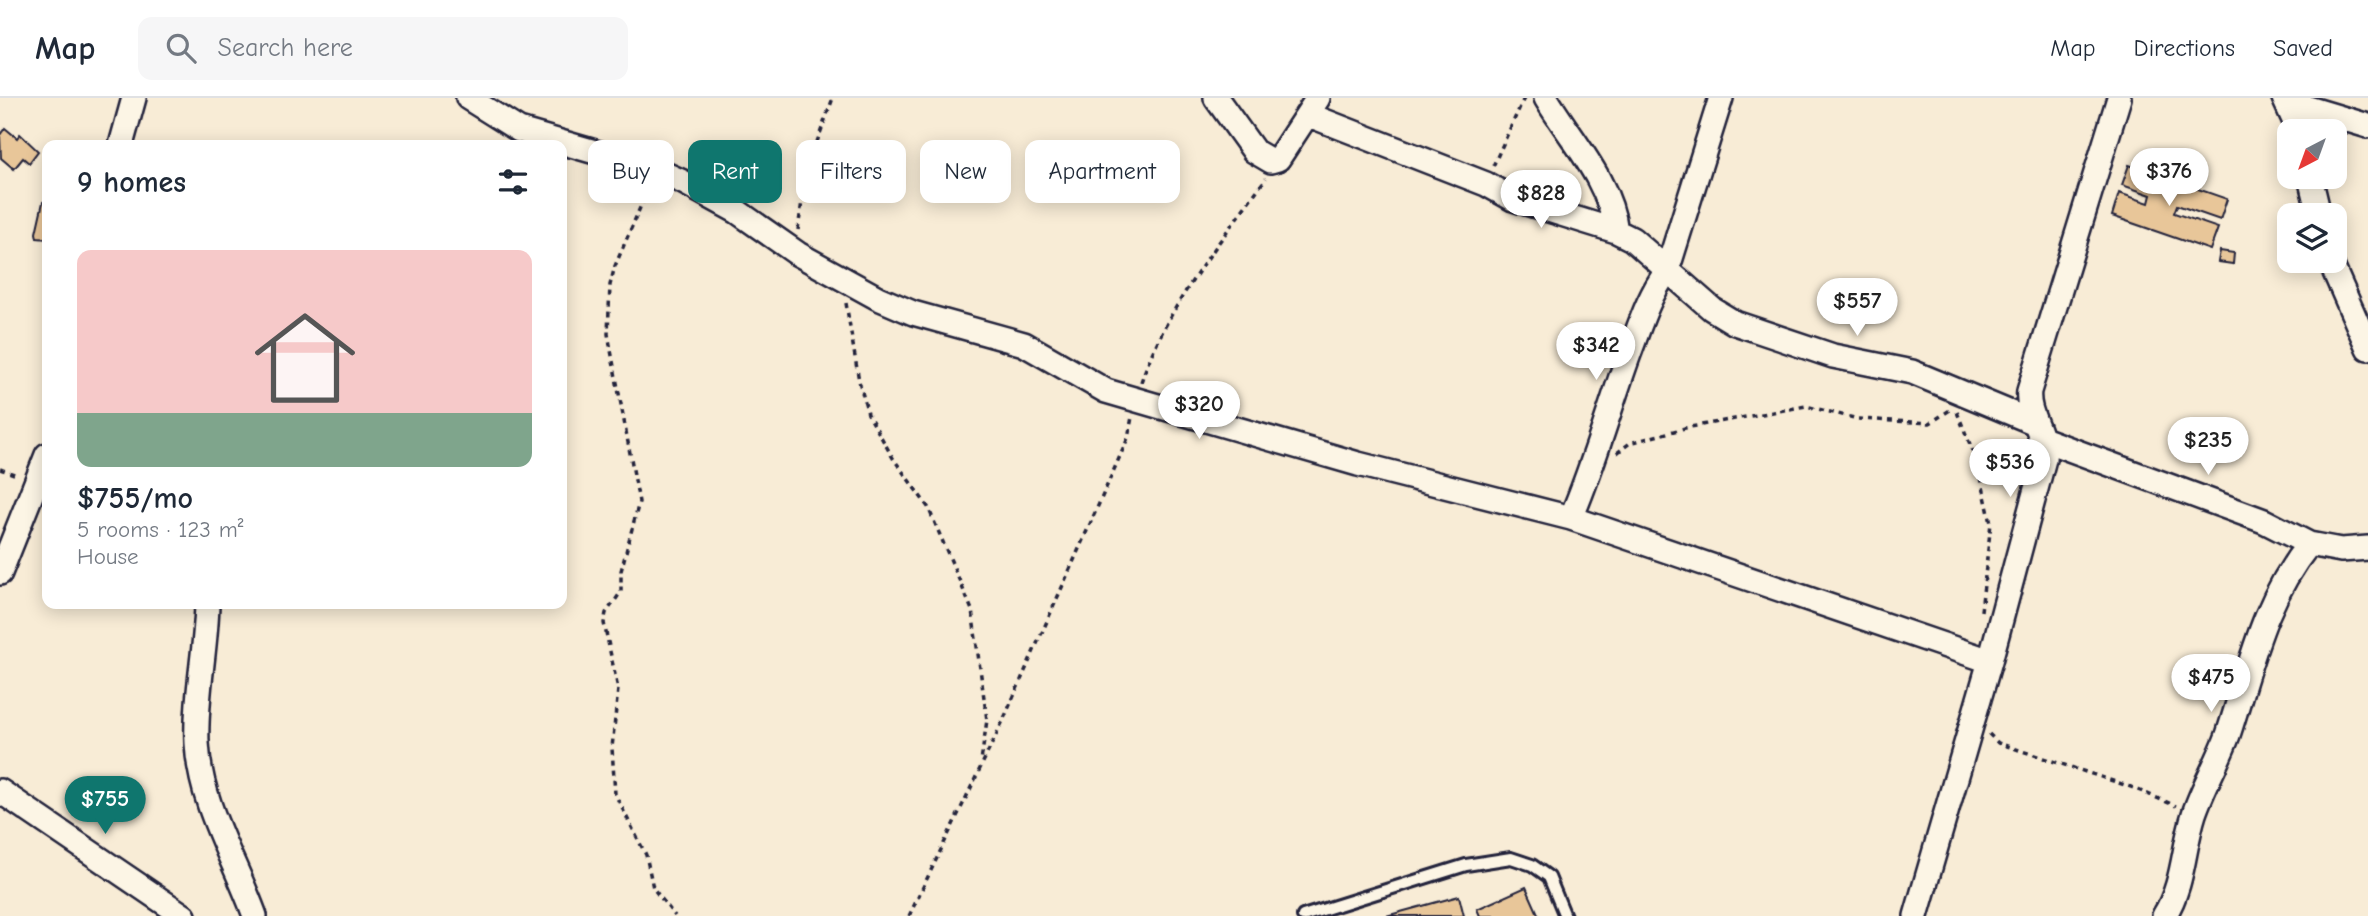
<!DOCTYPE html>
<meta charset="utf-8">
<style>
:root{--surface:#fff;--page:#f6f6f7;--text:#1f2937;--muted:#747a83;--line:#e0e1e3;--accent:#0f766e}
body{margin:0;font-family:"Comic Neue",sans-serif;background:var(--page);color:var(--text);height:100vh;display:flex;flex-direction:column;font-size:26px;white-space:nowrap}
*{box-sizing:border-box;margin:0}
p{font-size:23px;color:var(--muted)}
.icon{flex:none;width:38px;height:38px;fill:none;stroke:currentColor;stroke-width:2;stroke-linecap:round;stroke-linejoin:round}
.map{position:relative;flex:1;overflow:hidden}
.panel{position:absolute;left:42px;top:42px;width:525px;height:469px;display:flex;flex-direction:column;background:var(--surface);border-radius:14px;box-shadow:0 4px 18px #0003}
.panel>*{flex:none}
.banner{position:absolute;left:588px;top:42px;width:665px;height:63px;display:flex;gap:14px}
.needle{width:46px;rotate:221deg}
.tools{position:absolute;left:2277px;top:21px;display:grid;gap:14px}
.tools a{display:grid;place-items:center;width:70px;height:70px;border-radius:14px;background:var(--surface);box-shadow:0 4px 18px #0003;font-size:35px}
.price{position:absolute;translate:-50% -60px;padding:0 16px;border-radius:24px;background:#fff;color:#222;font-size:23px;line-height:46px;filter:drop-shadow(0 2px 4px #0008)}
.price::after{content:'';position:absolute;left:50%;top:42px;width:21px;height:16px;margin-left:-10px;background:inherit;clip-path:polygon(0 0,100% 0,50% 100%)}
.price.current{background:var(--accent);color:#fff}
ul{padding:0;list-style:none}
li{display:grid;align-content:center;gap:14px;height:371px;padding:0 35px}
li span{display:grid;place-items:center;height:217px;border-radius:14px;color:#555}
li>.icon{margin-inline-start:auto}
span .icon{width:126px;height:126px;fill:#fffc;stroke-width:1}
li b{font-size:30px}
h2{display:flex;justify-content:space-between;align-items:center;height:84px;padding:0 35px;font-size:30px}
.pill{padding:0 24px;border-radius:14px;background:var(--surface);box-shadow:0 4px 18px #0003;font-size:24px;line-height:63px}
.pill.current{background:var(--accent);color:#fff}
header{display:flex;align-items:center;gap:42px;box-sizing:border-box;height:98px;padding:0 35px;background:var(--surface);border-bottom:2px solid var(--line)}
header strong{font-size:33px}
nav{display:flex;gap:38px;margin-inline-start:auto;font-size:24px}
.search{width:490px;height:63px;background:var(--page);display:flex;align-items:center;gap:18px;box-sizing:border-box;padding:0 24px;border-radius:14px;color:var(--muted);font-size:26px}
.map>svg:first-child{display:block}
</style>
<header>
<strong>Map</strong>
<div class="search"><svg class="icon" aria-label="search" viewBox="0 0 24 24"><circle cx="10" cy="10" r="6"/><path d="M15 15l6 6"/></svg>Search here</div>
<nav><a>Map</a><a>Directions</a><a>Saved</a></nav>
</header>
<div class="map">
<svg width="2368" height="818" viewBox="0 0 2368 818">
<rect width="100%" height="100%" fill="#f8ecd6"/>
<filter id="ink" filterUnits="userSpaceOnUse"><feTurbulence type="fractalNoise" baseFrequency=".0143" numOctaves="2"/><feDisplacementMap in="SourceGraphic" scale="14" xChannelSelector="R" yChannelSelector="G"/><feConvolveMatrix kernelMatrix="1 2 1 2 8 2 1 2 1" color-interpolation-filters="sRGB"/></filter>
<g filter="url(#ink)">
<path fill="#e8c699" stroke="#22223b" stroke-width="2" d="M5 30 17 40 20 36 38 53 29 65 23 60 14 71 1 60 0 37Z
M2129 67 2227 101 2220 122 2177 107 2174 115 2218 130 2210 152 2112 118 2119 95 2149 105 2151 97 2122 87Z
M43 104 47 105V141L37 140 36 135Z
M2220 153 2234 155 2233 166 2218 164Z
M1526 789 1539 818H1480L1477 811Z
M1459 798 1464 818H1386Z"/>
<g fill="none" stroke-linecap="round" stroke-linejoin="round">
<g stroke="#22223b" stroke-width="16">
<path id="service" d="M1303 818 1466 767 1511 760 1532 767 1549 779 1565 818"/>
</g>
<g stroke="#22223b" stroke-width="28">
<path id="minor" d="M468 0 519 32 654 71 683 84 738 114 798 156 878 200 913 215 1024 246 1106 293 1358 366 1571 420 1990 563
M1216 0 1254 53 1271 63 1278 61 1318 0
M1546 0C1571 42 1610 83 1616 133L1632 141 1712 211 1735 225 1833 258 1912 274 2035 325
M2284 0 2299 33
M2289 8 2308 10 2368 28
M1309 17 1486 86 1513 101 1616 133
M121 47 134 0
M2310 79 2319 117
M2330 163 2368 250
M2042 341 2264 423 2309 446 2341 452 2368 450
M1571 420C1594 367 1609 311 1629 256 1640 227 1648 199 1667 173L1721 0
M0 475 47 357
M207 506C206 552 195 599 197 645 200 707 235 762 255 818
M0 693 184 818
M1916 818 1990 563 2044 361C2046 336 2026 317 2029 293L2119 0
M2164 818C2184 787 2183 750 2194 716 2203 689 2218 664 2228 637 2251 567 2262 505 2309 446"/>
</g>
<path stroke="#22223b" stroke-width="3.5" stroke-dasharray="5 5" stroke-linecap="butt" d="M1493 68 1524 0
M648 91 615 168 610 187 608 236 639 404 621 473V494L606 515 604 525 618 591 612 650 615 696 646 757 653 790 675 818
M798 132 806 74 833 0
M846 205 859 283 868 316 893 360 928 409 972 512 987 622 981 663
M1141 284C1166 209 1220 144 1266 80
M1957 314 1978 366 1991 425 1981 513
M1617 355 1630 345 1685 330 1806 308 1858 321 1930 325 1950 312
M0 371 17 377
M1989 636 1998 645 2131 689 2176 708
M909 818 1002 625 1128 340 1132 319"/>
<use href="#service" stroke="#fcf5e5" stroke-width="10"/>
<use href="#minor" stroke="#fcf5e5" stroke-width="23"/>
</g>
</g>
</svg>
<div class="tools">
<a><svg class="needle" viewBox="-14 -14 28 28"><path d="M0-13l5 13h-10z" fill="#e53935"/><path d="M0 13l5-13h-10z" fill="#747a83"/></svg></a>
<a><svg class="icon" aria-label="layers" viewBox="0 0 24 24"><path d="M12 4l9 5-9 5-9-5zM3 14l9 5 9-5"/></svg></a>
</div>
<b class="price" style="left:2169px;top:110px">$376</b>
<b class="price" style="left:1541px;top:132px">$828</b>
<b class="price" style="left:1857px;top:240px">$557</b>
<b class="price" style="left:1596px;top:284px">$342</b>
<b class="price" style="left:1199px;top:343px">$320</b>
<b class="price" style="left:2208px;top:379px">$235</b>
<b class="price" style="left:2010px;top:401px">$536</b>
<b class="price" style="left:2211px;top:616px">$475</b>
<b class="price current" style="left:105px;top:738px">$755</b>
<div class="banner">
<a class="pill">Buy</a>
<a class="pill current">Rent</a>
<a class="pill">Filters</a>
<a class="pill">New</a>
<a class="pill">Apartment</a>
</div>
<section class="panel">
<h2>9 homes<svg class="icon" aria-label="filters" viewBox="0 0 24 24"><path d="M4 7h16M4 17h16"/><circle cx="9" cy="7" r="2"/><circle cx="15" cy="17" r="2"/></svg></h2>
<ul>
<li><span style="background:linear-gradient(#f6c9c9 75%,#7fa58c 0)"><svg class="icon" aria-label="home" viewBox="0 0 24 24"><path d="M3 11l9-7 9 7M6 9v11h12V9"/></svg></span><div><b>$755/mo</b><p>5 rooms · 123 m²</p><p>House</p></div></li>
</ul>
</section>
</div>
